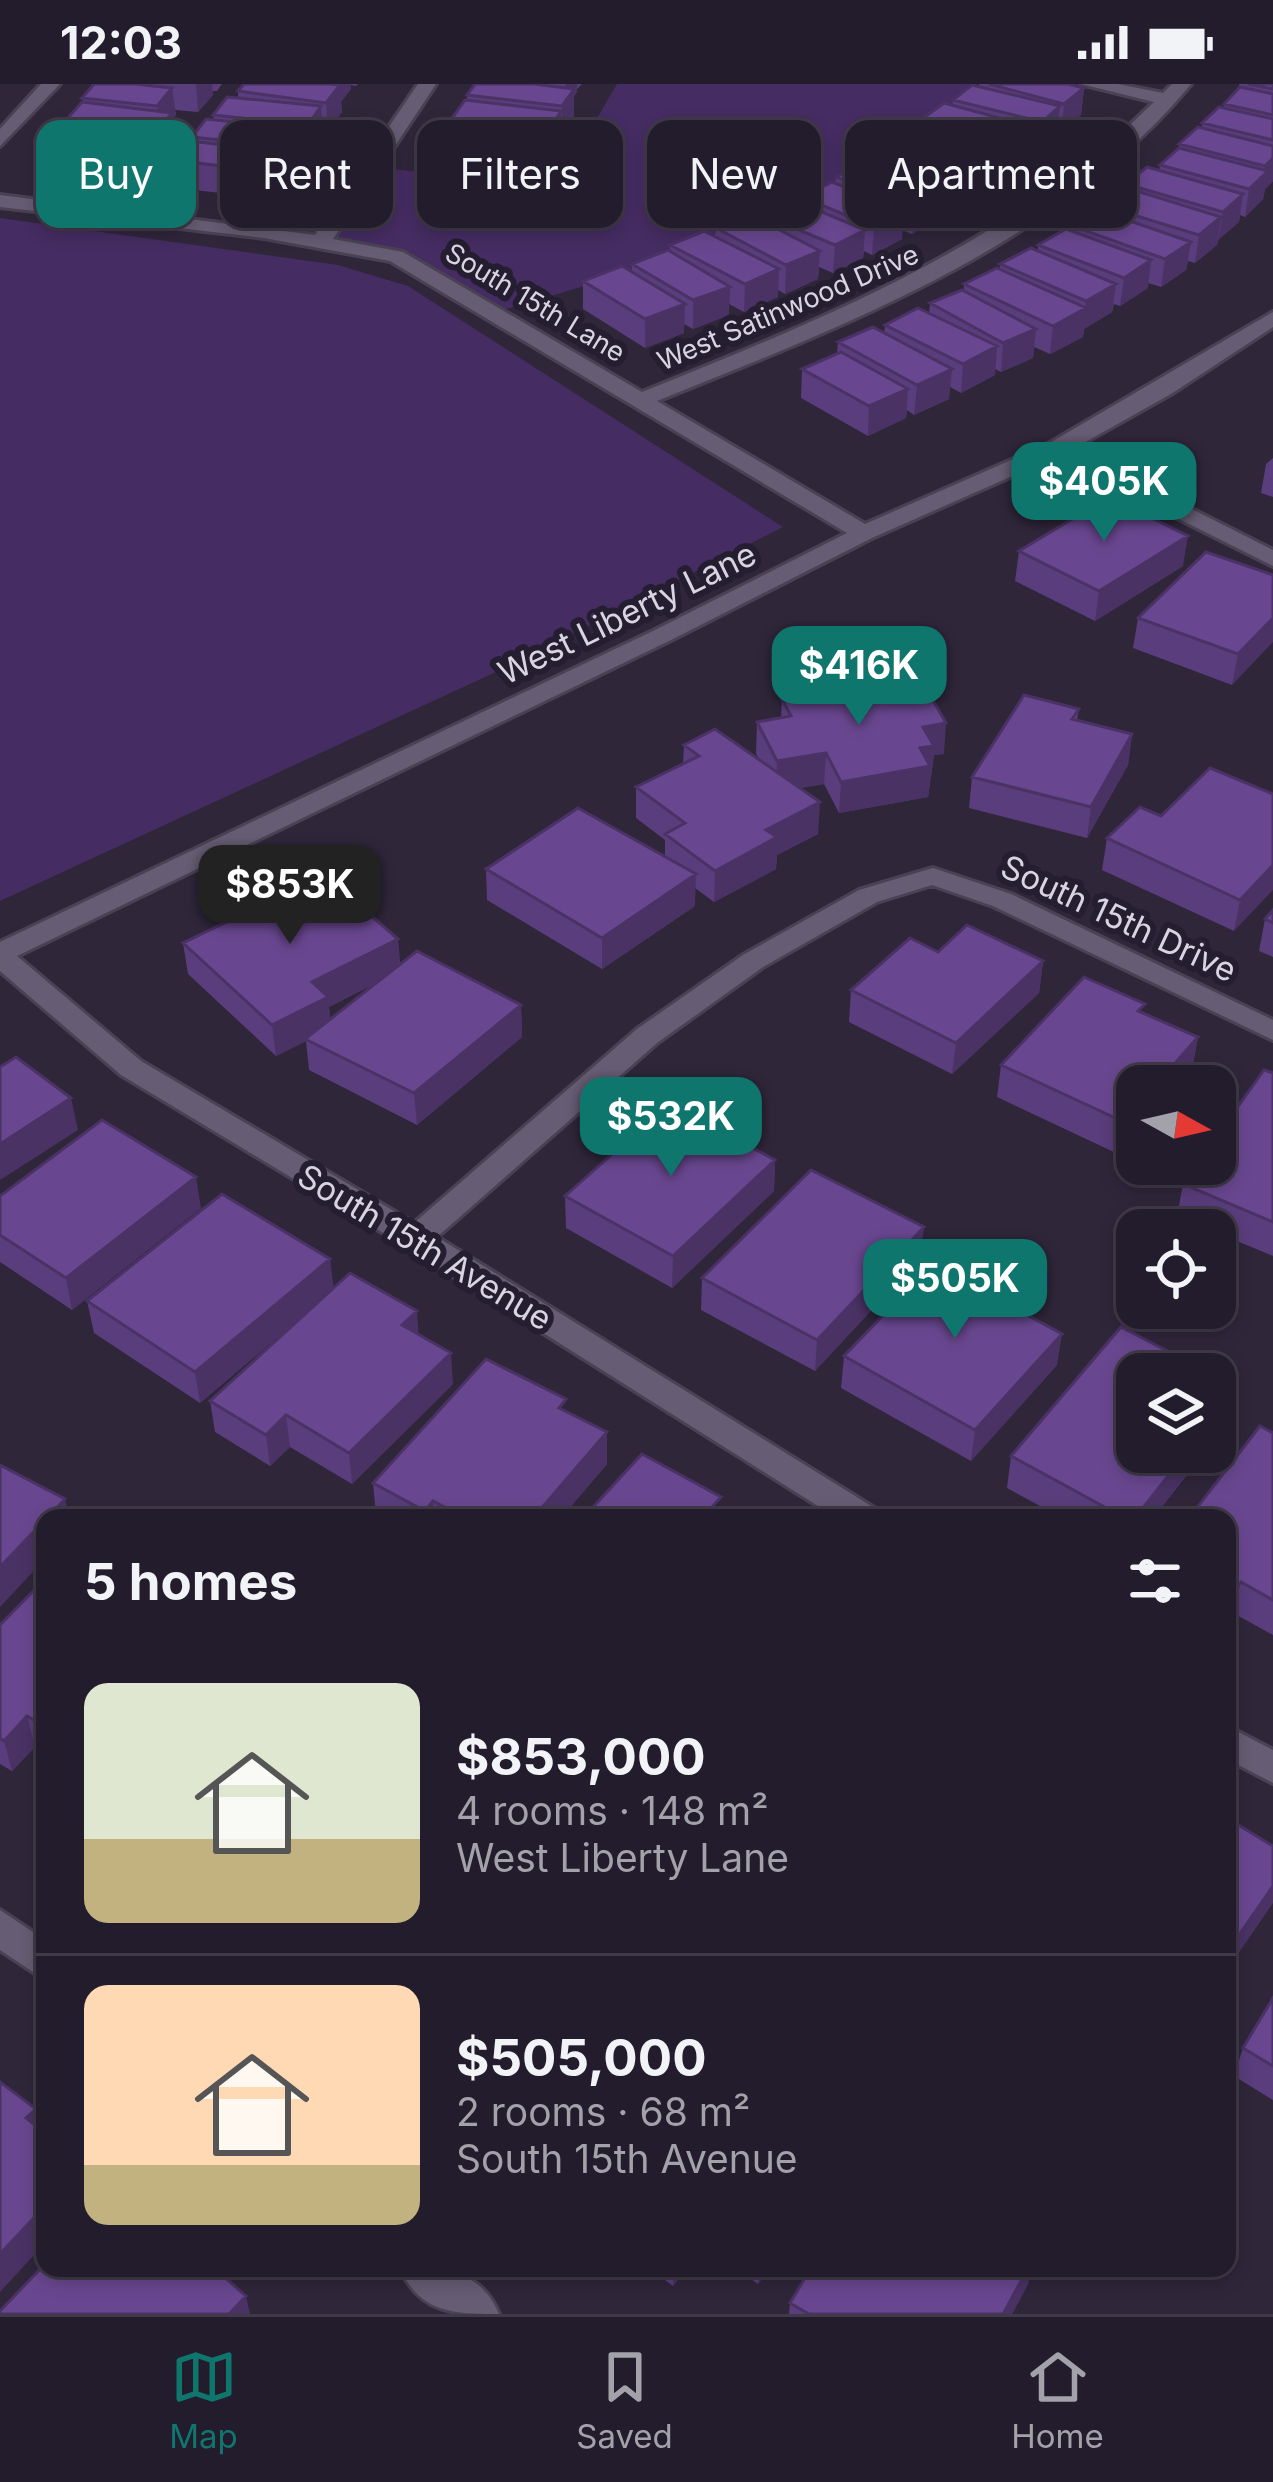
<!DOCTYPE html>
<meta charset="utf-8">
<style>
:root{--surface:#231c2c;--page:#2b2534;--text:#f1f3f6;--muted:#a3a1a9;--line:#403a48;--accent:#0f766e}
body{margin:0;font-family:Inter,sans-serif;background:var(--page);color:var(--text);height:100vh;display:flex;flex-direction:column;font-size:45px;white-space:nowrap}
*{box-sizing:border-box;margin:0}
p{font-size:39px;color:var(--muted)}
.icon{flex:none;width:66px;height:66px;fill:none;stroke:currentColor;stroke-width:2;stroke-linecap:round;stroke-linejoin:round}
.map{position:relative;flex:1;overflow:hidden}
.drawer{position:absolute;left:36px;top:1425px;width:1200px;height:768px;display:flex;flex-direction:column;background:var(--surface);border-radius:24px;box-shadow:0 6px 18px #0003,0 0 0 3px var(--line)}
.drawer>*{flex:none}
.guide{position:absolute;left:36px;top:36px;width:1203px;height:108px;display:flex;gap:24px}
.needle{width:78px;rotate:98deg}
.buttons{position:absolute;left:1116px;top:981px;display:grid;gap:24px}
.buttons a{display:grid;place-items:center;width:120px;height:120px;border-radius:24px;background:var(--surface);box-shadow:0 6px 18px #0003,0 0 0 3px var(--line);font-size:60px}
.price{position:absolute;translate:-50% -102px;padding:0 27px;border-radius:24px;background:var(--accent);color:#fff;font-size:39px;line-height:78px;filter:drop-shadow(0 3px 6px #0008)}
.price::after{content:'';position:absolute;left:50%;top:72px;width:36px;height:27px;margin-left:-18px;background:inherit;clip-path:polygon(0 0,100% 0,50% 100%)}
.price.on{background:#222;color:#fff}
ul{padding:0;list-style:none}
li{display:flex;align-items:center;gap:36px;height:300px;padding:0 48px}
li+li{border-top:3px solid var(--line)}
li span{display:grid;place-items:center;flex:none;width:336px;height:240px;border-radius:24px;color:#555}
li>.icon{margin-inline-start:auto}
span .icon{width:144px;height:144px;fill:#fffc;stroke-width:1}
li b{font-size:51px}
h2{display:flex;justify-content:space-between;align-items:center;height:144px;padding:0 48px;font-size:51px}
.tag{padding:0 42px;border-radius:24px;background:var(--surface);box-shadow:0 6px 18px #0003,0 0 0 3px var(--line);font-size:42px;line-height:108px}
.tag.on{background:var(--accent);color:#fff}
.status{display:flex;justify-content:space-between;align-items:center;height:84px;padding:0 60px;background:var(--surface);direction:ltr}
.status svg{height:33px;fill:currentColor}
.tab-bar{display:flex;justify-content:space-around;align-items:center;height:168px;border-top:3px solid var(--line);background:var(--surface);font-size:33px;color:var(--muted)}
.tab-bar a{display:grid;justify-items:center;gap:6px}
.tab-bar .on{color:var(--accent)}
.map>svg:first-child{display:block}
</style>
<div class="status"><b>12:03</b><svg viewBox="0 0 49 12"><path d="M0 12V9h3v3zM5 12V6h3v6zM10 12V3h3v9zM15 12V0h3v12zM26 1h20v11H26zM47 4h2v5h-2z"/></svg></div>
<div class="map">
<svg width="1273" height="2230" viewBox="0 0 1273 2230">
<rect width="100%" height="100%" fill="#2f263a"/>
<path fill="#452c62" d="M617 0H976C839 117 667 181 495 228L396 172 322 156 371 83 558 101Z
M0 134 338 181 408 202 783 443 511 581 0 817Z"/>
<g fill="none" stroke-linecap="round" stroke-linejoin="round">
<g stroke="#494253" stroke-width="6">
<path id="minor" d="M41 0H60L0 62V45Z
M418 0H436L333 155 403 168 642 308C826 234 1011 160 1154 18L1081 0H1118L1163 9 1172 0H1191C1057 162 846 241 657 317L865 440 1048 360 1273 228V243L1171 310 1073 365 1273 466V482L1055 373 872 454 671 556 17 872 141 977 414 1139 637 945 743 871 859 806 933 784 1011 810 1273 936V956L993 822 932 801 877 818 763 883 657 959 437 1153 876 1425 881 1434H837L405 1162 121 991 0 887V858L655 546 847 449 390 177 264 154 0 123V111L315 151Z
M1227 1642 1273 1666V1699L1227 1675Z
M0 1826 45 1856V1896L0 1866Z
M400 2184C443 2184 480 2185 499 2230 456 2230 420 2230 400 2184Z"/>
</g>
<use href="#minor" fill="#665c73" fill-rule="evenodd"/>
</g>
<path fill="#5a3d7c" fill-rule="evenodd" d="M94 0H222L217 7H213V11L198 28 175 26 176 31 173 34 176 56 161 74 149 72 150 77 134 97 54 88 49 60 67 41 66 36 83 18 82 14Z
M244 0H358L356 2 351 1V5L341 18 342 28 328 46 322 45 323 50 310 68 304 67V72L291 91 279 89 280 106 273 115 177 104 173 76 192 58V53L214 35 213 31 238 14V7Z
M475 0H582L577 5 574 13V32L562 50V54L551 73 538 71V75L526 95 438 85 436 58 452 39V34L467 16V11Z
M979 0H1068L1084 4 1081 31 1061 47 1058 46 1057 50 1039 66 1031 64 1030 71 1010 87 1003 85 1002 92 978 108 970 106 969 113 944 129 939 128V133L912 150 902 146V155L872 171 864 167 863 174 833 189 819 183 818 195 785 210 778 206V213L744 228 729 220V231L693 245 684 240V249L645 264 583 225V197L632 188V180L670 168V161L715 153 716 144 754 133V127L802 120V113L835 99 836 93 873 81V77L900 61V55L922 42V35L952 22 953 16 979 2Z
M1239 0H1273V97L1265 105 1263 115 1245 133 1240 131 1239 138 1218 156 1217 161 1195 179 1188 177 1186 186 1161 203 1148 199V204L1120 222 1114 220 1112 228 1084 245 1083 253 1050 270 1034 263 1033 274 1001 288 995 285V291L961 309 950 303 949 315 914 331 907 326 906 334 868 352 801 314 802 285 837 269 838 258 884 249 885 241 929 230 930 219 964 206V200L1000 185V180L1038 167V161L1072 147V142L1103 127 1104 122 1126 105V100L1159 87 1160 81 1179 64V60L1202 44V39L1224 24V20L1239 5Z
M1273 374V413L1261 409 1266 380Z
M1019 467 1183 482 1095 537 1015 497Z
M1273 491 1232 601 1133 564 1138 534Z
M782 615 944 670 934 671 928 713 839 729 824 700 800 704 818 750 777 771 776 785 714 818 695 804V822L602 885 487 816 486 785 665 773V756L636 734V703L683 679 684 661 759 676 756 669 757 638 781 634Z
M1079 625 1077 636 1132 650 1128 681 1087 754 969 724 972 693Z
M1273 710 1234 847 1102 786 1107 754 1161 732Z
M1273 826V873L1259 867 1265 835Z
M183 859 400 880 521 921 522 953 417 1041 309 986 306 957 276 972 188 890ZM376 899 330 935 329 923Z
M938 868 1043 877 1039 909 952 990 849 938 851 906Z
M1143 929 1198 953 1192 985 1177 1002H1137V1048L1118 1070 997 1013 1001 981Z
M1273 989V1172L1215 1148V1146H1210L1177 1132 1183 1100Z
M775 1076 774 1107 672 1204 566 1144 565 1112Z
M0 1112 201 1124 72 1226 0 1178Z
M920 1174 815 1287 701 1226 702 1194Z
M330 1175 333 1204 419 1250 453 1300 352 1400 290 1363 270 1382 215 1348 210 1317 298 1236 200 1319 94 1249 87 1217Z
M1008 1199 1005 1219 1057 1281 971 1377 841 1304 844 1272Z
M1121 1243 1208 1288V1290H1137V1368H1205L1153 1434H1062L1007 1404 1011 1372Z
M567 1328 607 1348V1380L561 1434H382L376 1431 373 1399Z
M1273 1349V1551L1233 1529 1229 1534 1227 1533V1434Z
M45 1495V1669L35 1663 12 1687 0 1680V1541Z
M1273 1914V2016L1234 1992 1243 1964Z
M649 2184H686L673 2202Z
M736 2184H770L758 2200Z
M1028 2200 1012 2230H789L790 2219Z"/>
<path fill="#4a3265" d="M196 0H212L213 11 198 28Z
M336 0H351V5L341 18 342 28 328 46 326 19Z
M565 0H577V8L574 13V32L562 50V22L566 17Z
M172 4 176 31 173 34 176 56 161 74 157 46 160 43 157 22Z
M1084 4 1081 31 1061 47 1064 20Z
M321 22 323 50 310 68 308 41Z
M1060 22 1057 50 1039 66 1042 38Z
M561 27 562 54 551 73 550 45Z
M1033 43 1030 71 1010 87 1012 60Z
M302 45 304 72 291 91 288 63Z
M538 48V75L526 95 525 68Z
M146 50 150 77 134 97 130 69Z
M1005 65 1002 92 978 108 980 81Z
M277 67 280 106 273 115 269 77Z
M1273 74V97L1265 105 1263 115 1245 133 1249 105 1264 91 1265 82Z
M972 85 969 113 944 129 946 101Z
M941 105 939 133 912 150 914 122Z
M1243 110 1239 138 1218 156 1223 128Z
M904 127 902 155 872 171 874 143Z
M1221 133 1217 161 1195 179 1199 151Z
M865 146 863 174 833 189 835 161Z
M1191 158 1186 186 1161 203 1165 175Z
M820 167 818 195 785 210 786 181Z
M1151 176 1148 204 1120 222 1124 194Z
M779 185 778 213 744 228 745 200Z
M1116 200 1112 228 1084 245 1083 253 1050 270 1053 242 1085 225 1086 217Z
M730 203 729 231 693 245V216Z
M685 220 684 249 645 264V235Z
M1036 245 1033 274 1001 288 1003 259Z
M997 262 995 291 961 309 963 280Z
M952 285 949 315 914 331 917 301Z
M908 305 906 334 868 352 869 322Z
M1188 452 1183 482 1095 537 1099 507Z
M1273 534V558L1232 601 1238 570Z
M946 639 944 670 934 671 928 713 839 729 841 698 923 643Z
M1132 650 1128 681 1087 754 1091 723Z
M826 669 824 700 776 708 777 677Z
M820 718 818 750 777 771 776 785 714 818 715 787 766 746Z
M1273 781V806L1234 847 1240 816Z
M696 790 695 822 602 885V854Z
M398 855 401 886 329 923 331 944 305 955V957L276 972 272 941 312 898Z
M1043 877 1039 909 952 990 956 959Z
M521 921 522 953 417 1041 414 1009Z
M1198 953 1192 985 1177 1002H1155Z
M71 1014 78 1046 0 1096V1060Z
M1137 1023V1048L1118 1070 1124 1038Z
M775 1076 774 1107 672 1204 673 1172Z
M196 1093 201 1124 72 1226 66 1194Z
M924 1143 920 1174 815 1287 817 1256Z
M330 1175 334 1206 200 1319 195 1288Z
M1008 1199 1004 1230 994 1213Z
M417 1227 419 1258 402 1241Z
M1062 1250 1057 1281 971 1377 975 1346Z
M451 1269 453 1300 352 1400 349 1369Z
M286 1331 290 1363 270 1382 266 1351Z
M607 1348V1380L561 1434H533Z
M1187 1368H1205L1153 1434H1135Z
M65 1415 69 1434H46Z
M433 1417 435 1434H426L425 1427Z
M45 1435V1475L0 1523V1483Z
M1241 1498 1233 1529 1229 1534 1237 1503Z
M27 1632 35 1663 12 1687 4 1657Z
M1273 1802V1819L1227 1886V1868Z
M36 2025 45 2054 26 2034Z
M45 2122V2159L0 2208V2170Z
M673 2184H686L673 2202Z
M759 2184H770L758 2200Z
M1028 2184H1031L1028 2200 1012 2230H1003Z
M246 2212 250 2230H229Z"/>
<path fill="#694790" stroke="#4a3265" stroke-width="3" d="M94 0H135L172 4 157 22 82 14Z
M244 0H330L340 1 326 19 238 7Z
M475 0H534L574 5 562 22 467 11Z
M989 0H1068L1084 4 1064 20Z
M1248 0H1273V5Z
M972 1 1060 22 1042 38 953 16Z
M1240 3 1273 10V31L1224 20Z
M227 13 321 22 308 41 213 31Z
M465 16 561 27 550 45 452 34Z
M82 18 172 29 157 46 66 36Z
M944 19 1033 43 1012 60 922 35Z
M1219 23 1273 35V56L1202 39Z
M206 35 302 45 288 63 192 53Z
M449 38 538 48 525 68 436 58Z
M926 40 1005 65 980 81 900 55Z
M67 41 146 50 130 69 49 60Z
M1198 43 1273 62V74L1265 82 1179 60Z
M189 57 277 67 269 77 278 78 270 88 173 76Z
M899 61 972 85 946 101 873 77Z
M1179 64 1268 87 1249 105 1160 81Z
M863 78 941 105 914 122 836 93Z
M1147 83 1243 110 1223 128 1126 100Z
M832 98 904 127 874 143 802 113Z
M1127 104 1221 133 1199 151 1104 122Z
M784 112 865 146 835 161 754 127Z
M1098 126 1191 158 1165 175 1072 142Z
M749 130 820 167 786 181 716 144Z
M1066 145 1151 176 1124 194 1038 161Z
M704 147 779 185 745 200 670 161Z
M1031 164 1116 200 1086 217 1000 180Z
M668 166 730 203 693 216 632 180Z
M622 182 685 220 645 235 583 197Z
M997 184 1086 224 1053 242 964 200Z
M962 206 1036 245 1003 259 930 219Z
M918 224 997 262 963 280 885 241Z
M873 243 952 285 917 301 838 258Z
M841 268 908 305 869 322 802 285Z
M1109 413 1188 452 1099 507 1019 467Z
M1206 468 1273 491V534L1238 570 1138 534Z
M919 592 946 639 923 643 934 662 920 664 930 682 841 698 826 669 777 677 757 638 791 632 782 615Z
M1024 611 1079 625 1072 635 1132 650 1091 723 972 693Z
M715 645 820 718 766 746 777 753 715 787 665 750 685 739 636 703 699 672 684 661Z
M1210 684 1273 710V781L1240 816 1107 754 1140 723 1161 732Z
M578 724 696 790 602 854 486 785Z
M324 791 398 855 312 898 328 913 272 941 183 859Z
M1273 826V839L1265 835Z
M967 841 1043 877 956 959 851 906 910 854 938 868Z
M417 867 521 921 414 1009 305 955Z
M1084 893 1145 920 1138 927 1198 953 1155 1002H1137V1023L1124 1038 1001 981Z
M16 973 71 1014 0 1060V983Z
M1264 986 1273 989V1138L1183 1100 1198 1080H1215V1055Z
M670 1019 775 1076 673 1172 565 1112Z
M102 1036 196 1093 66 1194 0 1151V1112Z
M811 1086 924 1143 817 1256 702 1194Z
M222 1110 330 1175 195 1288 87 1217Z
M946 1166 1008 1199 994 1213 1062 1250 975 1346 844 1272Z
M350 1189 417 1227 402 1241 451 1269 349 1369 286 1331 266 1351 210 1317Z
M1121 1243 1208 1288 1207 1290H1137V1368H1187L1135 1434H1125L1011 1372Z
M486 1275 566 1315 559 1324 607 1348 533 1434H465L433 1417 425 1427 373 1399Z
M1260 1342 1273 1349V1516L1241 1498 1237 1503 1227 1498V1434H1189Z
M642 1370 721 1413 712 1423 732 1434H583Z
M0 1381 65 1415 0 1483Z
M45 1495V1643L27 1632 4 1657 0 1654V1541Z
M1227 1734 1273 1762V1802L1227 1868Z
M1273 1914V1982L1243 1964Z
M0 1998 36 2025 26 2034 45 2049V2122L0 2170Z
M45 2180V2184H214L246 2212 229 2230H0V2227Z
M811 2184H1028L1003 2230H809L790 2219Z"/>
<g text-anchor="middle" stroke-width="12" stroke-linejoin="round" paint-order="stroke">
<g font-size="27" fill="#d9d4e1" stroke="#251d30">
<text transform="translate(535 219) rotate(31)" y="9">South 15th Lane</text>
<text transform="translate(788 224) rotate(-23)" y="9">West Satinwood Drive</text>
</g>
<g font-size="33" fill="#d9d4e1" stroke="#251d30">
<text transform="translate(627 529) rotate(-26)" y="12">West Liberty Lane</text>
<text transform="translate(1119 834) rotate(25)" y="12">South 15th Drive</text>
<text transform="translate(425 1163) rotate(31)" y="12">South 15th Avenue</text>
</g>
</g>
</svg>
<div class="buttons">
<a><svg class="needle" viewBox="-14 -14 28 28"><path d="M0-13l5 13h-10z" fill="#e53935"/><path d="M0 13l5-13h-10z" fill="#a3a1a9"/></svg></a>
<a><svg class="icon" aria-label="locate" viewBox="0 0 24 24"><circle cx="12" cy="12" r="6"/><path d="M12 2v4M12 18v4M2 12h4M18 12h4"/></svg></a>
<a><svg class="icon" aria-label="layers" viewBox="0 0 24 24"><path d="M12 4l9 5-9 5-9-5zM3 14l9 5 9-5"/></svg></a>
</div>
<b class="price" style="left:1104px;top:460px">$405K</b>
<b class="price" style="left:859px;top:644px">$416K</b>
<b class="price on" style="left:290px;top:863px">$853K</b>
<b class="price" style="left:671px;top:1095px">$532K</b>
<b class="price" style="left:955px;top:1257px">$505K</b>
<div class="guide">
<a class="tag on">Buy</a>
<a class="tag">Rent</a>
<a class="tag">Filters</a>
<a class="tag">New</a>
<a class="tag">Apartment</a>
</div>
<section class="drawer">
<h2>5 homes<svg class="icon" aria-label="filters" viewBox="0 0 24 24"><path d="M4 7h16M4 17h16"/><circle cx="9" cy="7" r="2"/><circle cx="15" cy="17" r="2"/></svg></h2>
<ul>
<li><span style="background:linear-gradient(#dfe7d0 65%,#c2b280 0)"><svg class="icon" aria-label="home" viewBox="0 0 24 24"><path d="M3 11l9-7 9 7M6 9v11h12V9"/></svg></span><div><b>$853,000</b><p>4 rooms · 148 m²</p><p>West Liberty Lane</p></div></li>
<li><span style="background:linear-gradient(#ffd9b3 75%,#c2b280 0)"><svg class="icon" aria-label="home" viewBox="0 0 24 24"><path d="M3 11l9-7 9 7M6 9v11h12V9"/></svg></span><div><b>$505,000</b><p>2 rooms · 68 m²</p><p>South 15th Avenue</p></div></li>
</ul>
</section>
</div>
<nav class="tab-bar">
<a class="on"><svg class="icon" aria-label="map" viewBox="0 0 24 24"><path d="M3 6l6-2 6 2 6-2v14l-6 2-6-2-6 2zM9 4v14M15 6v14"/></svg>Map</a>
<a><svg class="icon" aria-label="saved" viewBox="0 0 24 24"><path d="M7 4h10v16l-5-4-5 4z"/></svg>Saved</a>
<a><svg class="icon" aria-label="home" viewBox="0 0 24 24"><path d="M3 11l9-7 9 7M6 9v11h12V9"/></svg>Home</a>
</nav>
